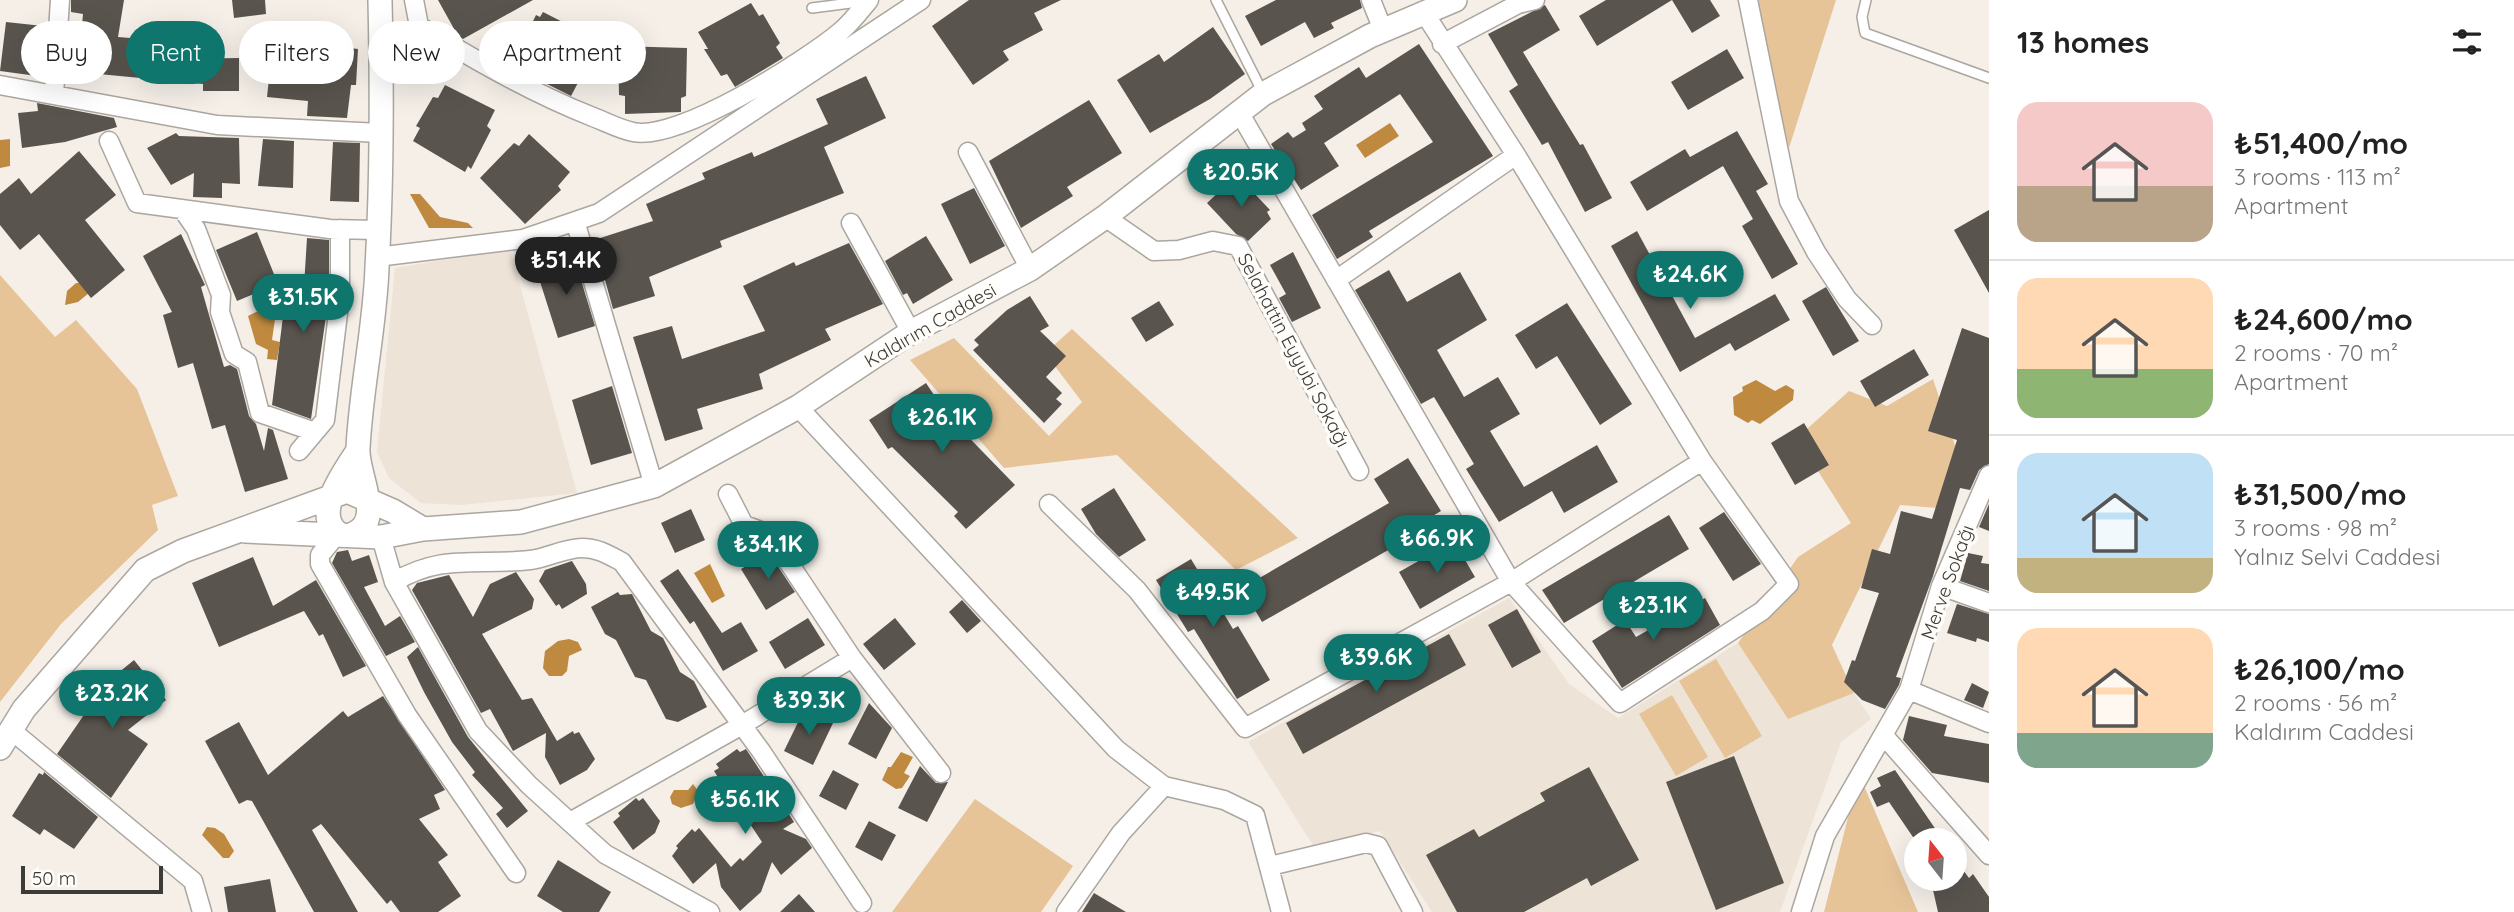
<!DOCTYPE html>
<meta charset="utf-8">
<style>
:root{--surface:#fff;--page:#f2f2f2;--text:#222;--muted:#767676;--line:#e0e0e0;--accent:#0f766e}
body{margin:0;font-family:Quicksand,sans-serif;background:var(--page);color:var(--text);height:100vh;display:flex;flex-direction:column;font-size:26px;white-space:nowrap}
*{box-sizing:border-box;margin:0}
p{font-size:23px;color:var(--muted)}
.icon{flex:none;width:38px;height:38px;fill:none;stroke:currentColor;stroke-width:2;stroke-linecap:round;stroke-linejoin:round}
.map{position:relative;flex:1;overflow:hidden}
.details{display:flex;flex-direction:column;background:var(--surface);width:525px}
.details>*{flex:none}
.top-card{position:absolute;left:21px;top:21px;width:665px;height:63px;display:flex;gap:14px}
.needle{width:46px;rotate:343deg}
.fabs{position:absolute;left:1904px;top:828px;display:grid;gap:14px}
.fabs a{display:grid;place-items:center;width:63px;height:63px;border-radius:50%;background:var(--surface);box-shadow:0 7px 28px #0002;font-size:35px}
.scale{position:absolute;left:21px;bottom:18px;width:142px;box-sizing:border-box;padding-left:7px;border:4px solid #3d3b38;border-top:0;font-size:19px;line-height:24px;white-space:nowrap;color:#3d3b38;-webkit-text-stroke:5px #fffdfa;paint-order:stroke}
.price{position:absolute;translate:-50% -60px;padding:0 16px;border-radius:24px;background:var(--accent);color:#fff;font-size:23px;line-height:46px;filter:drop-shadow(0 2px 4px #0008)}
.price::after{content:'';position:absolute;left:50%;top:42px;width:21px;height:16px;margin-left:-10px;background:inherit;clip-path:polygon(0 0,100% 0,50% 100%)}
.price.active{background:#222;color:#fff}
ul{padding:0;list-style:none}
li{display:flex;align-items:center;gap:21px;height:175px;padding:0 28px}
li+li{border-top:2px solid var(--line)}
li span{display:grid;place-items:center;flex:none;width:196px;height:140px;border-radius:21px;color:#555}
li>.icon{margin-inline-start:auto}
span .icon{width:84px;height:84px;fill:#fffc;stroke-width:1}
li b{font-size:30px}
h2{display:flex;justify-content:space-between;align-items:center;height:84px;padding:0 28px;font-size:30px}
.chip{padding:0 24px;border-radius:32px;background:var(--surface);box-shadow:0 7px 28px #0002;font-size:24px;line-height:63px}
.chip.active{background:var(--accent);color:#fff}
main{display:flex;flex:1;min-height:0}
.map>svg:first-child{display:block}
</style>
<main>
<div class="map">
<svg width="1989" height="912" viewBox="0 0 1989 912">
<rect width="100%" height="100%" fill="#f5efe8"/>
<path fill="#ede3d6" d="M510 249 577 493 461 505 421 503 389 478 377 452 395 268Z
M1509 598 1569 684 1618 718 1738 643 1788 718 1854 693 1871 719 1841 742 1780 912H1432L1380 831 1314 847 1248 742Z"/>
<path fill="#e7c498" d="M1753 0H1836L1789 148Z
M0 275 55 337 76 320 137 389 178 496 152 505 158 530 61 624 0 702Z
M1072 329 1298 538 1236 570 1117 455 1004 468 910 360 954 338 1049 436 1082 402 1045 353Z
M1933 379 1960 461 1938 508 1900 505 1832 645 1854 693 1788 719 1738 643 1798 557 1851 523 1797 438 1849 391 1887 406Z
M1716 659 1762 736 1725 758 1679 681Z
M1672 695 1708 757 1676 776 1639 714Z
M1859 774 1918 912H1824Z
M975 799 1073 866 1041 912H892Z"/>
<path fill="#bf8a40" d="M1390 123 1399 136 1365 158 1356 145Z
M10 139V166L0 168V140Z
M410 194H420L440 217 468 223 473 228H429Z
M76 283H81L89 293 78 302 65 305 67 291Z
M272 304 277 305 272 340 280 342 277 360 267 359 268 350 256 344 248 316Z
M1756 380 1775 391 1786 385 1794 390 1793 400 1760 424 1752 420 1748 423 1734 415 1733 397 1743 391 1742 387Z
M710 564 725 596 712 603 694 573Z
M569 639 578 642 582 650 569 656 567 671 562 676H549L543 668 545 651 558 641Z
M901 752 913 757 904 773 910 776 902 788 896 789 882 780 888 767H891Z
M693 784 699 792 693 804 681 808 672 804 670 797 674 790H688Z
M207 827 215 828 224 834 234 851 229 858H223L202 835Z"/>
<path fill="#59544e" d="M71 0H124L118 37 179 42 178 59 239 58V91H203V84L78 72 83 14 71 12Z
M232 0H265L266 14 234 18Z
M438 0H533L463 39 458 36Z
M969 0H1061L1034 13 1043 30 1003 51 1009 60 973 85 932 26Z
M1276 0H1360L1362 8 1331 23 1334 28 1314 38 1305 22 1261 46 1245 16Z
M1606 0H1672L1597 46 1579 16Z
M1672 0H1710L1720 16 1692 33Z
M751 3 759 16 763 14 780 43 776 47 783 58 735 87 727 74 721 76 704 49H708L698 32Z
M1545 5 1560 30 1523 52 1580 145 1583 144 1612 198 1585 212 1548 142 1542 145 1509 91 1518 85 1488 34Z
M543 12 600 41 571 96 511 66 536 15 540 17Z
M6 22 43 26 37 76 0 71Z
M1213 27 1245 74 1210 99 1150 133 1117 80 1159 54 1164 62Z
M319 44 358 49 356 85H351L347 118 307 116 308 101 267 97 272 51 318 56Z
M1419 44 1493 156 1369 231 1373 237 1337 259 1312 215 1433 142 1400 94 1324 143 1339 166 1301 190 1271 144 1288 132 1293 138 1306 130 1302 123 1323 109 1314 96 1359 67 1366 78Z
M618 46 687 48 686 96 681 98V112L625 114V96L619 95Z
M1727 49 1744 78 1688 110 1671 82Z
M866 76 886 118 824 147 844 193 720 241 722 247 649 277 655 296 613 309 594 240 653 221 646 204 705 179 702 173 752 152 754 157 828 124 816 99Z
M445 85 495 110 487 126 491 130 471 169 468 166 465 172 413 141 420 128 416 126 433 97 438 98Z
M1089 100 1122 153 1067 187 1073 196 1021 228 989 161Z
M37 103 114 118 117 127 65 142 22 148 18 113 38 111Z
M1737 131 1768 184 1756 191 1798 264 1772 279 1742 226 1753 219 1723 166 1647 211 1630 182 1685 149 1690 157Z
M176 133 179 136 239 138 240 184 222 183V198L193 197 194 173 171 185 147 148Z
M529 134 570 172 558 186 561 190 525 224 480 178 514 143 519 146Z
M263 139 294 141 293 188 258 186Z
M333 142 360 143 359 202 330 201Z
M79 151 116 195 85 220 125 270 91 298 39 234 20 250 0 225V194L19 178 31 194Z
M1237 175 1270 210 1267 212 1271 219 1248 241 1236 234 1207 203Z
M974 188 1005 246 970 264 941 204Z
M1989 210V293L1954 230Z
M1637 231 1695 338 1775 294 1790 320 1735 351 1730 343 1680 372 1611 246Z
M257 232 278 284 237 301 216 250Z
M181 234 205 285 201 287 224 367 230 365 237 369 249 416 256 424 264 451 268 428 273 430 288 479 245 492 225 425 212 429 193 363 178 368 163 315 172 312 143 256Z
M926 236 953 280 913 304 907 293 903 295 885 261Z
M307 238 329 240V296L311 419 272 405 287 284 304 286Z
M849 243 883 304 825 329 831 340 759 374 763 389 697 409 703 429 665 441 633 337 672 326 682 359 765 331 743 286 794 262 796 266Z
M1293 252 1321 308 1292 322 1279 298 1286 294 1270 265Z
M574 257 595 326 558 338 536 269Z
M1389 270 1407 302 1460 272 1487 320 1437 350 1464 397 1498 377 1520 414 1490 431 1524 487 1597 445 1618 482 1564 513 1552 491 1499 522 1466 469 1474 464 1434 397 1421 404 1355 290Z
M1826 287 1859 341 1833 356 1802 301Z
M1030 296 1049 326 1040 331 1066 356 1046 377 1062 393 1056 399 1062 404 1044 423 973 350 979 345 974 340 1007 310Z
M1159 301 1174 325 1146 342 1131 318Z
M1567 303 1632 404 1600 425 1557 356 1536 369 1515 335Z
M1962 328 1989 338V464L1979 470 1970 490 1960 488 1933 576 1896 677 1901 678 1899 685 1885 709 1862 700 1844 682 1852 660 1855 661 1879 593 1861 588 1872 549 1890 554 1901 511 1932 519 1957 440 1928 431Z
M1914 349 1929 375 1875 407 1860 381Z
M926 383 948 416 1015 485 966 529 954 516 958 512 892 447 888 449 869 420Z
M612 386 632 453 591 465 572 400Z
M1804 423 1829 465 1795 485 1771 443Z
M1408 458 1441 511 1386 544 1390 549 1262 622 1242 588 1389 503 1374 479Z
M1114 488 1146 540 1119 557 1096 534 1081 509Z
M1989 504V531L1979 527Z
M691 509 705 540 675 553 661 523Z
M1724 512 1761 564 1733 581 1699 528Z
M1669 515 1689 549 1564 623 1542 590Z
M1454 541 1475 577 1420 609 1399 572Z
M348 550 352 561 369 555 378 582 364 587 385 626 400 616 415 642 386 656 332 563 337 552Z
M769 553 795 592 766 610 741 569Z
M1968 553 1983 556 1981 563 1989 564V591L1960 581Z
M253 557 273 606 316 580 366 666 343 677 323 634 319 636 304 611 219 647 192 583Z
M1191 559 1233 629 1238 626 1270 680 1237 699 1194 629 1188 632 1156 580Z
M572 561 586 584 587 594 562 609 559 604 556 606 539 581 545 570Z
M678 569 722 633 741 622 758 651 723 671 694 621 690 624 660 581Z
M516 572 534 599 532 609 482 634 522 700 532 698 557 741 573 731 574 734 579 732 595 759 587 770 560 785 545 757 546 733 513 751 490 709 481 713 412 590 417 583 449 575 473 617 490 584Z
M618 592 620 595 632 594 651 631 663 638 680 672 694 681 707 707 678 722 666 719 646 680 635 677 616 640 605 634 591 607Z
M1705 598 1720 625 1622 688 1592 641 1625 620 1636 637Z
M962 600 981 621 967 633 949 612Z
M1957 604 1989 614V642L1977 638 1976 642 1947 633Z
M1517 609 1541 652 1512 668 1488 625Z
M808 618 825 645 785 669 769 642Z
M895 618 916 644 884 670 863 644Z
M1449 634 1466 665 1303 754 1286 723Z
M418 647 468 737 528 811 507 828 496 814 503 808 472 775 475 772 452 742 424 692 407 657Z
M134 660 166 700 128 730 148 744 111 798 57 754 106 683Z
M1972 683 1989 692 1983 708 1964 700Z
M383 696 445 790 434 795 440 809 419 819 448 855 438 862 461 896 438 912H400L391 900 387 904 321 824 312 830 358 912H314L252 801 247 800 239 804 205 741 239 722 268 775 343 711 348 717Z
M869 703 892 728 876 759 848 744Z
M804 710 833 723 813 765 784 751Z
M1909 716 1947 725 1944 736 1989 744V783L1932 773 1903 740Z
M737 749 740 752 746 749 765 778 757 783 774 791 794 822 783 829 806 839 812 848 781 875 772 862 761 892 740 911 721 887 716 863 693 884 672 856 678 848 676 846 692 829 695 832 699 828 731 867 740 858 743 861 762 842 744 815 760 805 728 793 714 771 719 768 716 764Z
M1734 756 1784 883 1716 910 1666 782Z
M920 766 936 783 948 782 927 822 898 808Z
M1589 767 1639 860 1591 886 1587 878 1524 912H1457L1426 855 1474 829 1479 837 1545 801 1540 793Z
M833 770 859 784 846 810 819 796Z
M1895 770 1943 840H1915L1889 802 1877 807 1870 792 1881 786 1877 778Z
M44 772 98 817 74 849 44 829 40 835 12 816 39 773 43 775Z
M636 798 639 801 643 798 660 821 655 833 633 850 613 822 620 816 618 813Z
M869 821 896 835 882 861 855 847Z
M1955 859 1969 878 1973 874 1989 897V912H1938L1933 890 1924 878H1955Z
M558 860 611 892 599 912H563L537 896Z
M270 879 276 912H228L224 887Z
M1094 893 1126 912H1082Z
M799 894 815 912H780Z"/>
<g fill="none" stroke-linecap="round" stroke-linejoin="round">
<g stroke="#aba69f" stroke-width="12">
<path id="service" d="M1216 0 1263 93
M1866 0 1862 17 1865 33 1989 78
M812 8 866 1"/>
</g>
<g stroke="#aba69f" stroke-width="21">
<path id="minor" d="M414 0 419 26C475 60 532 93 593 117 606 122 619 129 633 132 678 142 805 61 840 32 851 23 860 11 869 0
M1371 0 1383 30
M1748 0 1789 201 1816 252 1847 299 1872 325
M1442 44 1518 4 1535 0
M0 85 217 125 380 133
M54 95 60 0
M1239 112 1511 582 1620 703 1762 611 1789 584 1702 461 1516 155 1423 11
M109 141 137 203 330 229 377 230
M968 152 1030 269
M183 210 196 229 221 295 220 312 234 354 247 362 260 413 315 432
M1105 217 1154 251 1179 250 1213 241 1238 246 1359 471
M575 221 654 486
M851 223 911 332
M377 257 523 239 599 213 921 0
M1336 280 1516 155
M798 407 1116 749 1164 786 1224 800 1255 815 1281 912
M299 451 325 420 340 297V229
M728 494 744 525 758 530 775 542 852 658
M1049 504 1137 590 1245 728 1511 582 1702 461
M338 533 320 555V564L407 715 516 873
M381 537 394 582 478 731 529 785 605 854 710 912
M394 582C443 553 477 566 530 560 547 558 565 548 582 548 598 548 609 555 622 562L761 751 862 903
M1941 586 1989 603
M1909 690 1989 723
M11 730 193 881 202 912
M1885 737 1989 855
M570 822 742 725 852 658 941 773
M1270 866 1366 843 1378 846 1413 912
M1066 912 1121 833 1164 786
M1801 912 1825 836 1909 690 1941 586 1989 475"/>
</g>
<g stroke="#aba69f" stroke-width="26">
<path id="tertiary" d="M245 531 381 537 423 529 521 522 654 486 798 407 911 332 1030 269 1105 217 1263 94 1370 36 1455 0
M338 533C312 515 344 472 357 452
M353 534C386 521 356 474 358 448 361 387 375 328 377 267 382 179 382 89 380 0
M0 748 24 709 145 570 183 551 347 491 393 511 423 529"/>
</g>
<use href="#service" stroke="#fff" stroke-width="9"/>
<use href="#minor" stroke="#fff" stroke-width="18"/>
<use href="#tertiary" stroke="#fff" stroke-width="23"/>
</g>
<g text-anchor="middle" stroke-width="7" stroke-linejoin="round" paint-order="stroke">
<g font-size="19" fill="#3d3b38" stroke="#fffdfa">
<text transform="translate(930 325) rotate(-30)" y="7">Kaldırım Caddesi</text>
<text transform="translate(1294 350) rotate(62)" y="7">Selahattin Eyyubi Sokağı</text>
<text transform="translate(1947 582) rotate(-70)" y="7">Merve Sokağı</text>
</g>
</g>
</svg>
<div class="fabs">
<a><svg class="needle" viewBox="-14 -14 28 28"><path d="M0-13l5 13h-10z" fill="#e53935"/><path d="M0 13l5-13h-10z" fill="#767676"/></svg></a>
</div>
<div class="scale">50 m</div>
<b class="price" style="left:1241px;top:209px">₺20.5K</b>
<b class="price active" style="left:566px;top:297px">₺51.4K</b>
<b class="price" style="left:1690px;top:311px">₺24.6K</b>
<b class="price" style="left:303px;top:334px">₺31.5K</b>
<b class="price" style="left:942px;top:454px">₺26.1K</b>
<b class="price" style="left:1437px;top:575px">₺66.9K</b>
<b class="price" style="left:768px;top:581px">₺34.1K</b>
<b class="price" style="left:1213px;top:629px">₺49.5K</b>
<b class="price" style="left:1653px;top:642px">₺23.1K</b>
<b class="price" style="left:1376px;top:694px">₺39.6K</b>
<b class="price" style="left:112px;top:730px">₺23.2K</b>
<b class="price" style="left:809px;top:737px">₺39.3K</b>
<b class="price" style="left:745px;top:836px">₺56.1K</b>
<div class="top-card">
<a class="chip">Buy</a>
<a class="chip active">Rent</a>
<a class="chip">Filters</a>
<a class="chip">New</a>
<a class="chip">Apartment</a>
</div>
</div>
<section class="details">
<h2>13 homes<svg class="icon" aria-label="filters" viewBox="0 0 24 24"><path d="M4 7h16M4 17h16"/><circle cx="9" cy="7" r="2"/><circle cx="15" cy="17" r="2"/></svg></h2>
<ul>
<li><span style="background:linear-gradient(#f6c9c9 60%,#b9a48a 0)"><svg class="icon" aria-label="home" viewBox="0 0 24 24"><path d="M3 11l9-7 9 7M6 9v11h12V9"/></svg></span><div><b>₺51,400/mo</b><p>3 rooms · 113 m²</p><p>Apartment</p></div></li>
<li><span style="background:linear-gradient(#ffd9b3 65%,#8fb573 0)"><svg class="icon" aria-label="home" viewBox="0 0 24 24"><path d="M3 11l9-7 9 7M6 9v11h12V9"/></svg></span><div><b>₺24,600/mo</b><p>2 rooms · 70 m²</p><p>Apartment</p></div></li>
<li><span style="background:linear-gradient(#bfe0f5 75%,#c2b280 0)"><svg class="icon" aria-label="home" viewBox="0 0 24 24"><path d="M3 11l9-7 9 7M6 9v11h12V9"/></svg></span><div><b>₺31,500/mo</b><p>3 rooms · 98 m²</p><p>Yalnız Selvi Caddesi</p></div></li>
<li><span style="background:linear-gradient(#ffd9b3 75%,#7fa58c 0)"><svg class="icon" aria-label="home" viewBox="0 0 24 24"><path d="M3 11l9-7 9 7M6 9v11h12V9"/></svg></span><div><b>₺26,100/mo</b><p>2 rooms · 56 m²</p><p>Kaldırım Caddesi</p></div></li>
</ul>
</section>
</main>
